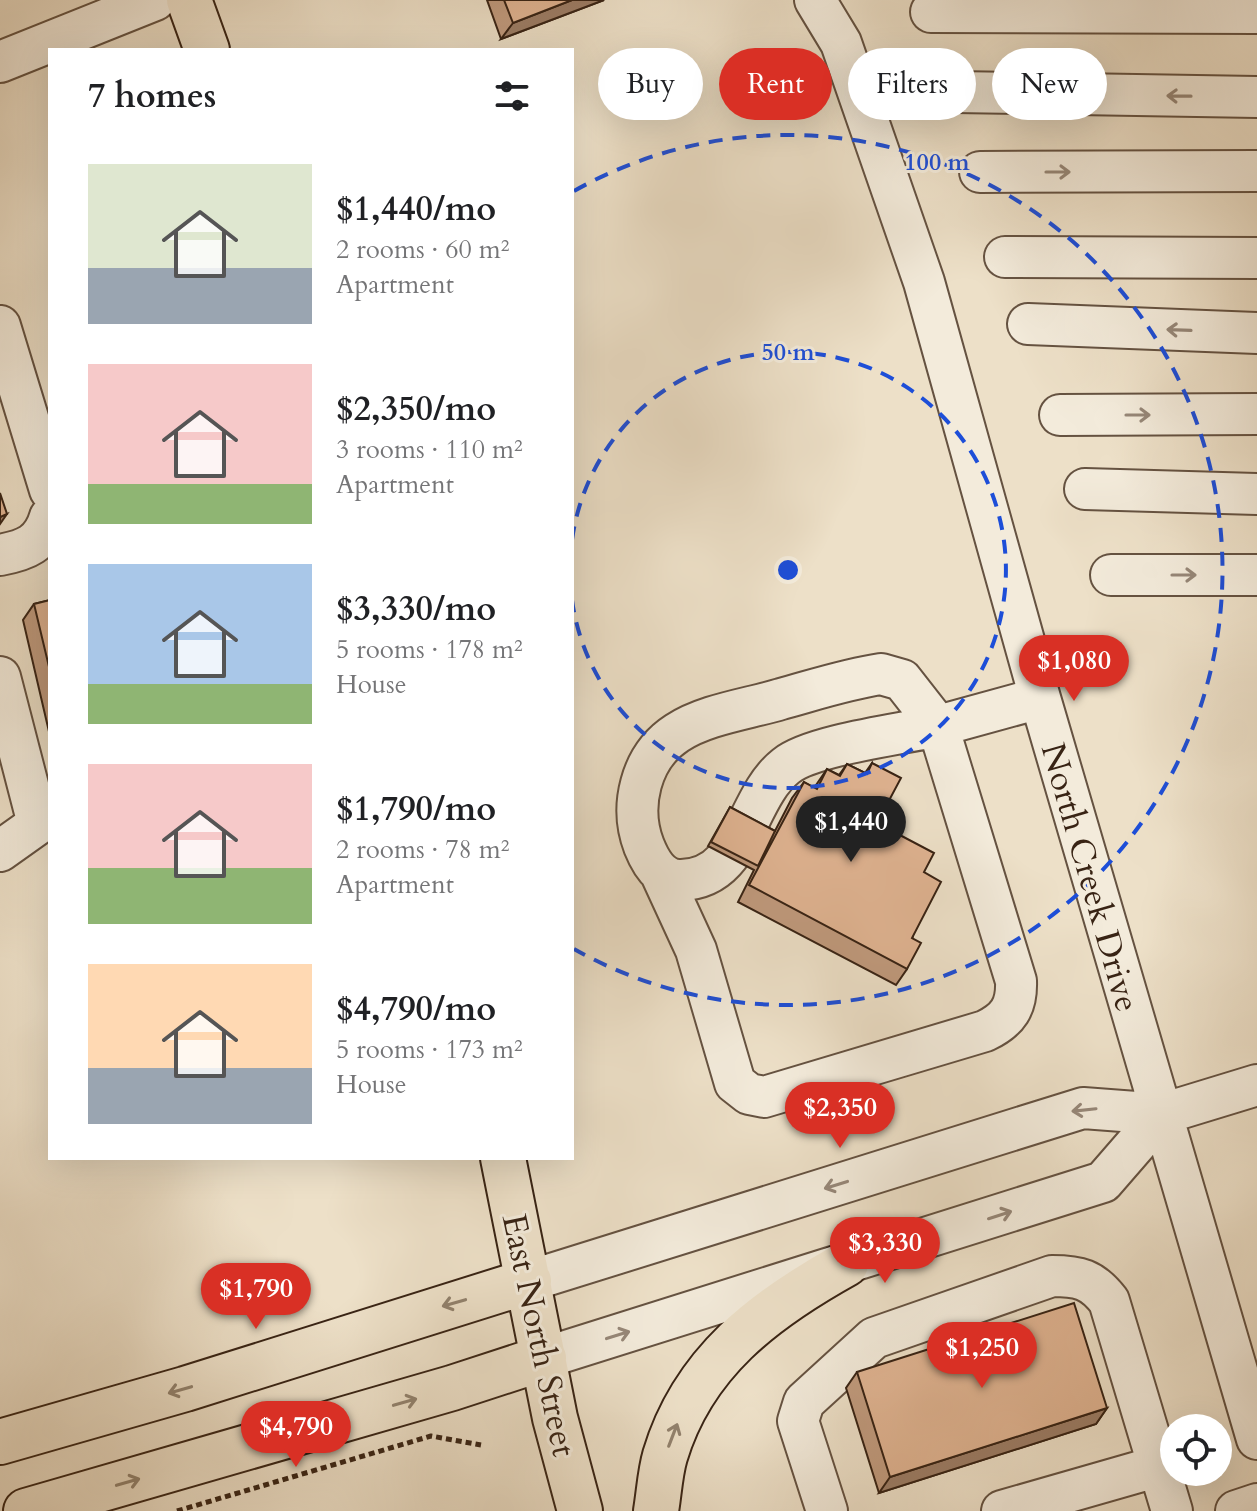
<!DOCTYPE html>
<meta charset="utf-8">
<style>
:root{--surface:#fff;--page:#f2f2f2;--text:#202124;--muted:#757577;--accent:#d93025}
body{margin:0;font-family:Cardo,serif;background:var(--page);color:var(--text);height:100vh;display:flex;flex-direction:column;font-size:30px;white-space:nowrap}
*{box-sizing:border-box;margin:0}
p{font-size:26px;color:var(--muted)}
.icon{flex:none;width:44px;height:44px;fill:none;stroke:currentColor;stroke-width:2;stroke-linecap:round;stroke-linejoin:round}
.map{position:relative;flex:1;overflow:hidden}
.panel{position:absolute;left:48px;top:48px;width:526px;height:1112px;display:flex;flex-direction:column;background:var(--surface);border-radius:0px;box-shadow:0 8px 32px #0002}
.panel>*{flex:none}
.hud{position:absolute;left:598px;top:48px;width:538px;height:72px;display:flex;gap:16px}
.tools{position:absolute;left:1160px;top:1414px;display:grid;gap:16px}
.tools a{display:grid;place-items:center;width:72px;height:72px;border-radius:50%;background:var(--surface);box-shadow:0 8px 32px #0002;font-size:40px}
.price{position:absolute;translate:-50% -68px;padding:0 18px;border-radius:28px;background:var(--accent);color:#fff;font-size:26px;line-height:52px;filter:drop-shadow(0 2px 4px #0008)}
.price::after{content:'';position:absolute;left:50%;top:48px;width:24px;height:18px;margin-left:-12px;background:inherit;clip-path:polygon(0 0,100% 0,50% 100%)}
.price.selected{background:#222;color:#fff}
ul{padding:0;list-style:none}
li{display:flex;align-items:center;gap:24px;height:200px;padding:0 40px}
li span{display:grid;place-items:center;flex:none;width:224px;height:160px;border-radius:0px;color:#555}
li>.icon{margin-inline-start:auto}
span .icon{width:96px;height:96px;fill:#fffc;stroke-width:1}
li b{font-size:34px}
h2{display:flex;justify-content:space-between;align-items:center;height:96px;padding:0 40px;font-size:34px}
.tag{padding:0 28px;border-radius:36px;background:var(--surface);box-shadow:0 8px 32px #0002;font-size:28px;line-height:72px}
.tag.selected{background:var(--accent);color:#fff}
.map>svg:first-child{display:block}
</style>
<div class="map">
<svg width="1257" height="1511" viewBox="0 0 1257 1511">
<rect width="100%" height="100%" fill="#ede0c8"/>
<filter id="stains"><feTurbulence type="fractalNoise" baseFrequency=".0025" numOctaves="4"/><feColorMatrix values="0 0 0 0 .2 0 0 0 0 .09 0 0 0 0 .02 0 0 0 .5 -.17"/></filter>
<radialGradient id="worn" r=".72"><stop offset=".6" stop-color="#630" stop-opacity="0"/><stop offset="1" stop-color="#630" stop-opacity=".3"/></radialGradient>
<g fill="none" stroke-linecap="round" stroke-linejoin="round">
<g stroke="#655241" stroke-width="44">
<path id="minor" d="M815 0 841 43 924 282 1040 698 1257 1439
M931 12 1257 13
M0 62 155 0
M955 92 1257 97
M980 172 1257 171
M1005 257 1257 258
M1028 324 1257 333
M0 326 50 490
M1060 415 1257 414
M1085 489 1257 494
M0 555C26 550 42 544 50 517
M1111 575H1257
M881 674 902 680 938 726C902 734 812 745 786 766 744 799 745 879 681 880 661 881 650 861 644 846 629 807 640 757 677 733 706 714 748 709 781 699 814 690 847 679 881 674Z
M0 677 38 824 0 851
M661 874 696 950 735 1083 749 1094 764 1097 985 1031C1008 1020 1017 1007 1016 981L938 726 1040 698
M529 1281 1083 1108 1162 1114 1257 1085
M544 1358 1103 1182 1162 1114
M827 1511 798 1421 804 1402 874 1338 1052 1276C1079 1276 1092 1279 1109 1301L1172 1511
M1002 1511 1159 1466
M1236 1511 1257 1504"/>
</g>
<g stroke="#382314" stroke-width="48">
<path id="major" d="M189 0 207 50
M503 1158 555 1418 580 1511
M0 1442 185 1389 529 1281
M26 1511 452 1388 544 1358
M656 1511C659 1493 660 1473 665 1456 693 1362 765 1309 846 1264"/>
</g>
<path stroke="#382314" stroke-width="5" stroke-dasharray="6 4" stroke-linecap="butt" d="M177 1511 431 1436 481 1445"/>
<use href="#minor" stroke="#f3ebdb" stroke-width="40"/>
<use href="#major" stroke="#ede0c8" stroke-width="44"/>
</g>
<path fill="#c09a7d" stroke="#382314" stroke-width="2" d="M487 0H604L501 39Z
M50 600V736L23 620 34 604Z
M872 763 877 823 924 872 907 969 896 985 738 902 754 870 708 846 730 807 775 831 792 798 804 782 814 788 827 769 839 775 847 764 865 773Z
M857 1372 1107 1408 1096 1424 879 1493 846 1388Z"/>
<path fill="#9c7d66" stroke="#382314" stroke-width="2" d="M572 0H604L501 39 513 23Z
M7 514 0 524V517Z
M1107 1408 1096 1424 879 1493 890 1477Z"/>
<path fill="#dfb391" stroke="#382314" stroke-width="2" d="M504 0H572L513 23Z
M0 493 7 514 0 517Z
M50 600V671L34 604Z
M872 763 901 778 877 823 934 853 924 872 941 882 912 938 921 943 907 969 749 885 804 782 817 789 827 769 840 776 847 764 867 774Z
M730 807 775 831 758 866 711 842Z
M1074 1303 1107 1408 890 1477 857 1372Z"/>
<defs><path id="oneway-shaft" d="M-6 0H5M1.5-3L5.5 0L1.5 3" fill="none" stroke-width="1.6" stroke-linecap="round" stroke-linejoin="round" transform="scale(2)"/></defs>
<g stroke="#968778">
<use href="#oneway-shaft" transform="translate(1179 96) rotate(-179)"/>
<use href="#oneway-shaft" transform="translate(1058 172)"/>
<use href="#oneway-shaft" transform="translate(1179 330) rotate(-178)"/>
<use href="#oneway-shaft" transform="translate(1138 415)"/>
<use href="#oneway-shaft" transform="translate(1184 575)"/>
<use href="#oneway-shaft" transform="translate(1084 1110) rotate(174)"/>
<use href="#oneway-shaft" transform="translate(836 1185) rotate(163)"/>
<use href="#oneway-shaft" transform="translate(1000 1215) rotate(-18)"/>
<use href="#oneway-shaft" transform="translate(618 1335) rotate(-17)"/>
</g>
<g stroke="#92826e">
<use href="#oneway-shaft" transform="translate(454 1303) rotate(164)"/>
<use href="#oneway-shaft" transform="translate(180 1390) rotate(164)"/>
<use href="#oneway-shaft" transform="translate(405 1402) rotate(-16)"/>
<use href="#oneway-shaft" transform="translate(673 1435) rotate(-69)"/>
<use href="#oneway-shaft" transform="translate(128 1482) rotate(-16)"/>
</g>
<g fill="none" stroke="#1d4ed8" stroke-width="4" stroke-dasharray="14 10">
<path d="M572 540A218 218 0 1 1 572 600"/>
<path d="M574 191A435 435 0 1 1 574 949"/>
</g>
<g text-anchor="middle" stroke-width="6" stroke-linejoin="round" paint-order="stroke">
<g font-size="34" fill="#382314" stroke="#f3ebdb">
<text transform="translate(1091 877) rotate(74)" y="12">North Creek Drive</text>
<text transform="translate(540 1335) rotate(78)" y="12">East North Street</text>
</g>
</g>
<circle cx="788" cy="570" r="12" fill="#1d4ed8" stroke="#f3ebdb" stroke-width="4"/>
<g font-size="24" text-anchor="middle" font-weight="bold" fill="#1d4ed8" stroke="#f3ebdb" stroke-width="6" stroke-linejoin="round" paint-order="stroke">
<text x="937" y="170">100 m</text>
<text x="788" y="360">50 m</text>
</g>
<rect width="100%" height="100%" filter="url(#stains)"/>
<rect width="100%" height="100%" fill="url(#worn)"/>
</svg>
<div class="tools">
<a><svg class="icon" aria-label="locate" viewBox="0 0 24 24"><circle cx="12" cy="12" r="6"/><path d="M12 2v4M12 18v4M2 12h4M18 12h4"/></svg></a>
</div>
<b class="price" style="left:1074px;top:703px">$1,080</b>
<b class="price selected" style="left:851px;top:864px">$1,440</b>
<b class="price" style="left:840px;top:1150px">$2,350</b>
<b class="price" style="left:885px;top:1285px">$3,330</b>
<b class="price" style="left:256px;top:1331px">$1,790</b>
<b class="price" style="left:982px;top:1390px">$1,250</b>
<b class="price" style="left:296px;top:1469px">$4,790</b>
<div class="hud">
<a class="tag">Buy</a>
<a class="tag selected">Rent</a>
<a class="tag">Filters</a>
<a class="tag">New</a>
</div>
<section class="panel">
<h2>7 homes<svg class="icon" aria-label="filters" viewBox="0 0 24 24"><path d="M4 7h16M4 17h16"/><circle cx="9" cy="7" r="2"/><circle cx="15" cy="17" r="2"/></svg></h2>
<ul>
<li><span style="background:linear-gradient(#dfe7d0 65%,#9aa5b1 0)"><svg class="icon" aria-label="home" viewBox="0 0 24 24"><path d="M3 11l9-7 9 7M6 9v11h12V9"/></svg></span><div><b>$1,440/mo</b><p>2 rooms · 60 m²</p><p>Apartment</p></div></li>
<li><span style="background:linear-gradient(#f6c9c9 75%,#8fb573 0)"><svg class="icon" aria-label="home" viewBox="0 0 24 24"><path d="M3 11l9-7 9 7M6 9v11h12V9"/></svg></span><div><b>$2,350/mo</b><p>3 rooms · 110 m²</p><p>Apartment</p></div></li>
<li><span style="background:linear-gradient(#a9c7e8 75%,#8fb573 0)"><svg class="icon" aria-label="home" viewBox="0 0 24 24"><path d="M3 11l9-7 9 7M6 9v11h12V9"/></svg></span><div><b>$3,330/mo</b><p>5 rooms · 178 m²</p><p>House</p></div></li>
<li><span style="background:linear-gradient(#f6c9c9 65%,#8fb573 0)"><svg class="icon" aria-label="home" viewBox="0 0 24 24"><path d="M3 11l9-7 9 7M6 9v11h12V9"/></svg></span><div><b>$1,790/mo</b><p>2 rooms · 78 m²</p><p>Apartment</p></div></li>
<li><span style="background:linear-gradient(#ffd9b3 65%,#9aa5b1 0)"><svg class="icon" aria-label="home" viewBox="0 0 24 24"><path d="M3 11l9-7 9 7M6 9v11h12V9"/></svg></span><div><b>$4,790/mo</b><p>5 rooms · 173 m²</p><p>House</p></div></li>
</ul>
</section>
</div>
